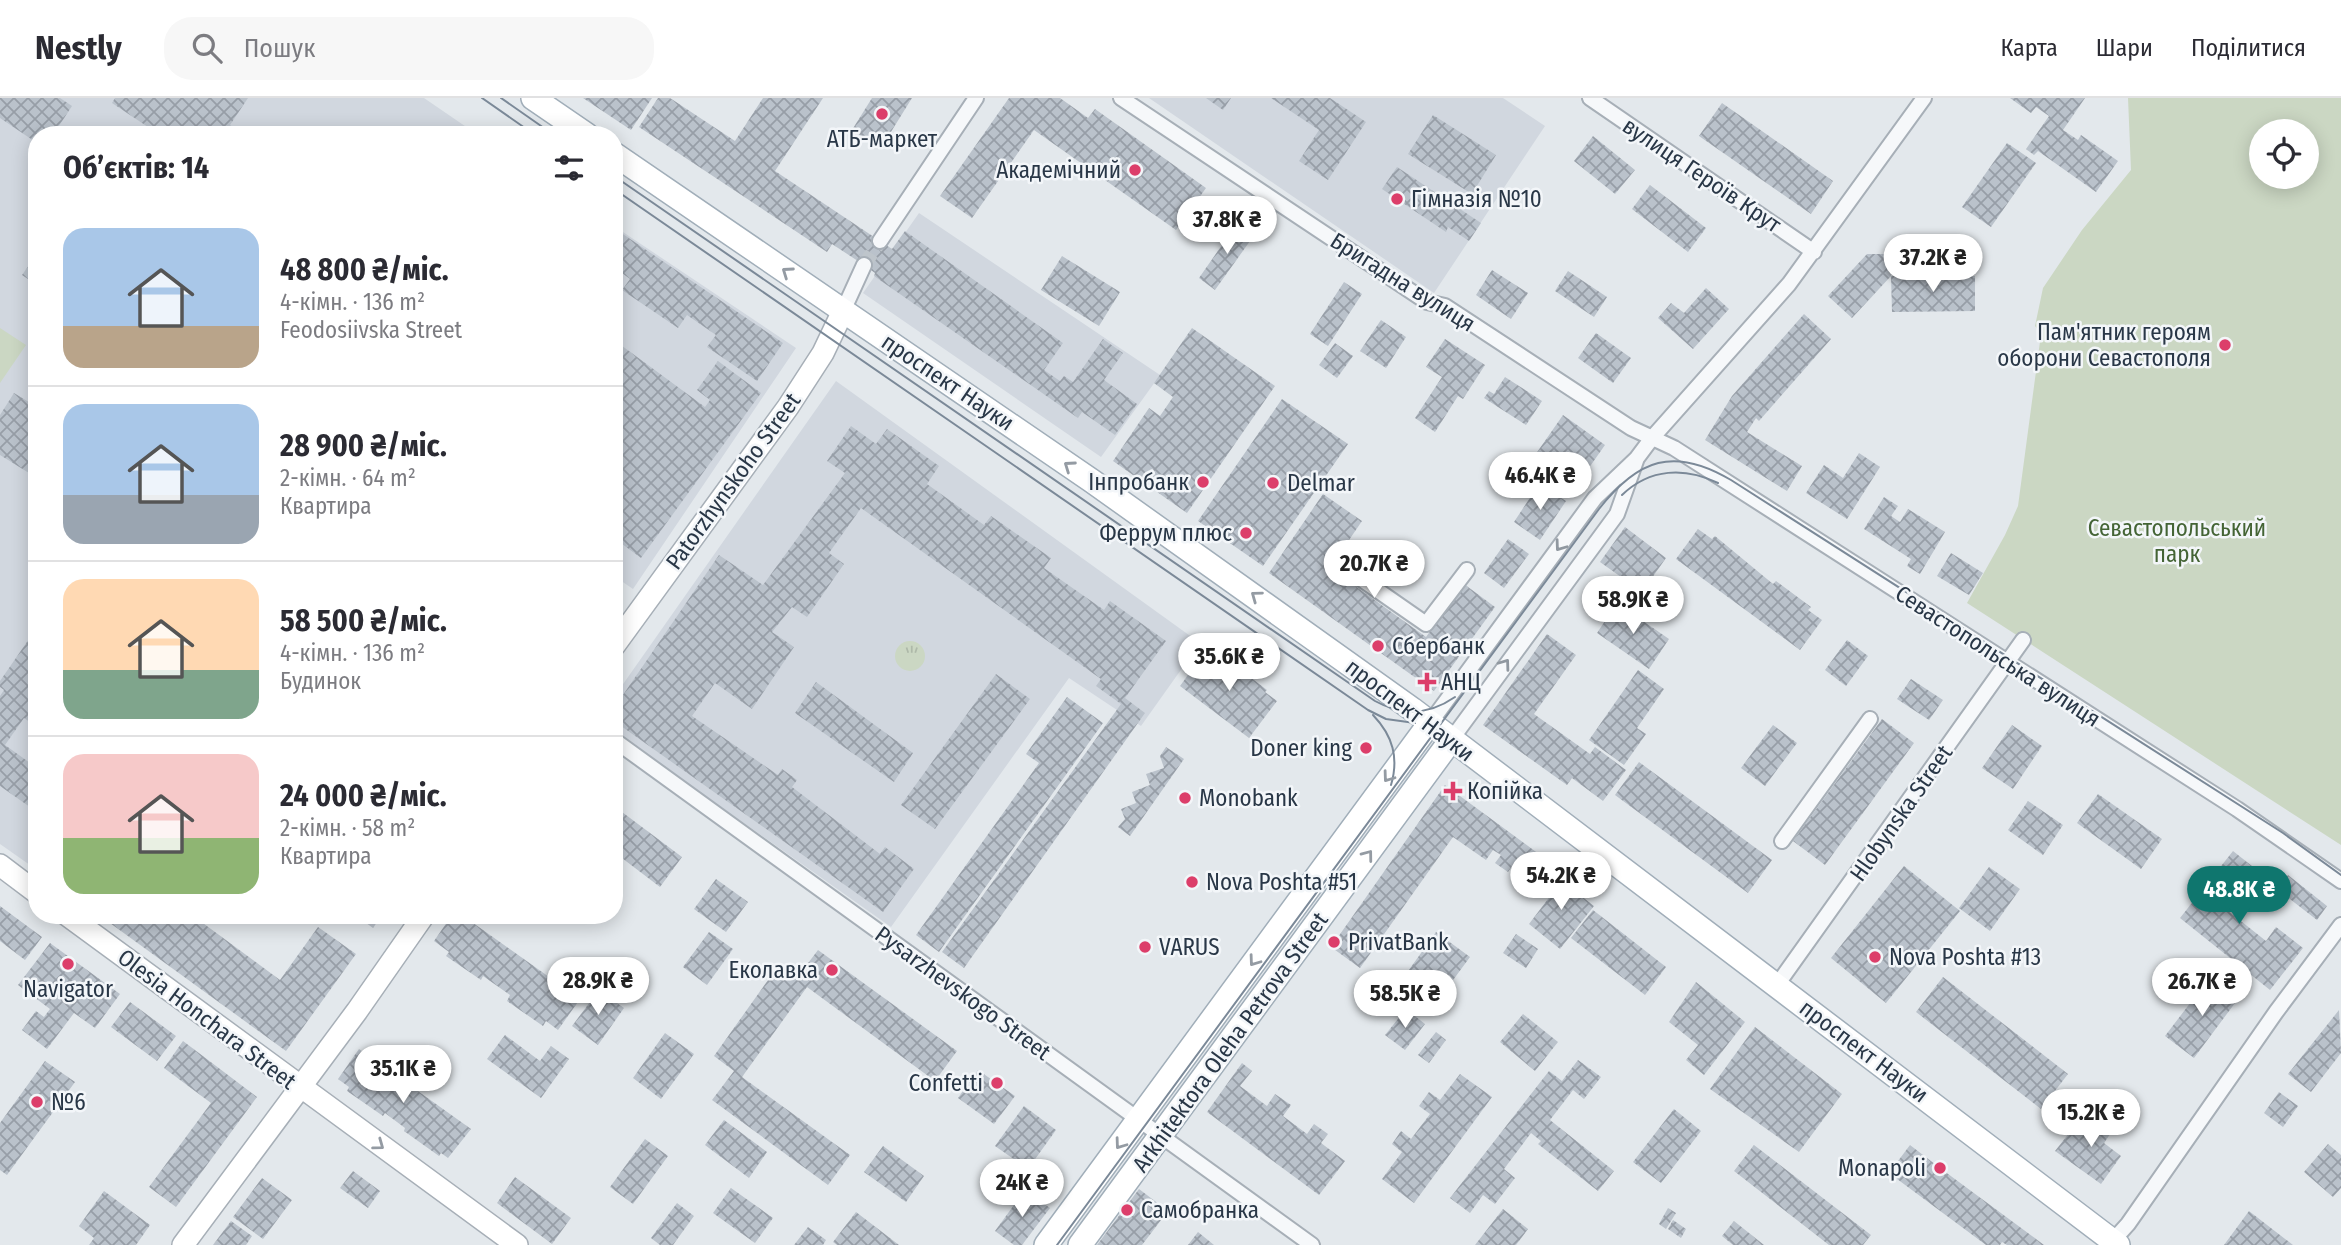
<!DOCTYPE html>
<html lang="uk">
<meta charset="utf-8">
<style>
:root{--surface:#fff;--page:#f7f7f7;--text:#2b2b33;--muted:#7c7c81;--line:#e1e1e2;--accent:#0f766e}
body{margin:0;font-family:"Fira Sans Condensed",sans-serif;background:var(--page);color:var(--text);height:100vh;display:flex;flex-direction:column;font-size:26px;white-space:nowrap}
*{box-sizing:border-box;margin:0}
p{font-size:23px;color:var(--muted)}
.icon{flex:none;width:38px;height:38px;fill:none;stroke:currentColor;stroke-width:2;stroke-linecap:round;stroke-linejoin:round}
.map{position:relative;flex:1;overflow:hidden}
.sheet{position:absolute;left:28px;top:28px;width:595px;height:798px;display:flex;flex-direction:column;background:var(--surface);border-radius:28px;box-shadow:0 4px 18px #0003}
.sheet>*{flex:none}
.controls{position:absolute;left:2249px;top:21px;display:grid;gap:14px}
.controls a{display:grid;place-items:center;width:70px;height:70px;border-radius:50%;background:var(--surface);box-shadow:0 4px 18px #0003;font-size:35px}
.price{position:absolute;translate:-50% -60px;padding:0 16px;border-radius:24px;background:#fff;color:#222;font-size:23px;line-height:46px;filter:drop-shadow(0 2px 4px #0008)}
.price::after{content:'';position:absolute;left:50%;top:42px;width:21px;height:16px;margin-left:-10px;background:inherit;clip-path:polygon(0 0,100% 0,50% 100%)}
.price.selected{background:var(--accent);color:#fff}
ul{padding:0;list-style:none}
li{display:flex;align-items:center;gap:21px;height:175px;padding:0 35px}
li+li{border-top:2px solid var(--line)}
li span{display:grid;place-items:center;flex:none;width:196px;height:140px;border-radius:21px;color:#555}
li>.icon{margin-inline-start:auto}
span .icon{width:84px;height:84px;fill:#fffc;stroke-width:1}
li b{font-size:30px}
h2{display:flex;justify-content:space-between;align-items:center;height:84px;padding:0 35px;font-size:30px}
header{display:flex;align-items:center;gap:42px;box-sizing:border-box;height:98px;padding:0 35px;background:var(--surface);border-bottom:2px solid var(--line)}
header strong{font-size:33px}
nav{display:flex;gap:38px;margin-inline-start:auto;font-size:24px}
.search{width:490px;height:63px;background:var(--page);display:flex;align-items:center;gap:18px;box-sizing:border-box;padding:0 24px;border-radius:28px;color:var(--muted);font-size:26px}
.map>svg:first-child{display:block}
</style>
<header>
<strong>Nestly</strong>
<div class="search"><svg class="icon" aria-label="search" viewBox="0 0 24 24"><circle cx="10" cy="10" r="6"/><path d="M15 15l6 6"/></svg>Пошук</div>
<nav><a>Карта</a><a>Шари</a><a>Поділитися</a></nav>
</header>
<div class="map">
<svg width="2341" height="1147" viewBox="0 0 2341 1147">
<defs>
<pattern id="grass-tufts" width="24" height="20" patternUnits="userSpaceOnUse" patternTransform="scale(1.75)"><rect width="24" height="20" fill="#cbd7c3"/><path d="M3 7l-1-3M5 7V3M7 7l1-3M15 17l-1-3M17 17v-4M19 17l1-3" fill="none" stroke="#aeb9a9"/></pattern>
<pattern id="building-cross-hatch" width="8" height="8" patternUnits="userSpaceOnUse" patternTransform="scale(1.75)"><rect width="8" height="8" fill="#bac2cb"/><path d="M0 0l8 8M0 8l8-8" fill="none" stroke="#979ea7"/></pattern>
</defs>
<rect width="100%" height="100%" fill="#e3e8ec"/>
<path fill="#d1d7df" d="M0 0H424L478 37H37V772L0 746Z
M1149 0H1503L1545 28 1434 195Z
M919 115 1160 277 1101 359 863 195Z
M614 128 796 250 633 491 614 478Z
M836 283 1200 545 1141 628 1069 580 891 829 614 633V599Z"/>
<path fill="url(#grass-tufts)" d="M895 558a15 15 0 1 1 30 0a15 15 0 1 1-30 0Z"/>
<path fill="#cbd7c3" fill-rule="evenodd" d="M2128 0H2341V747L1967 505 2005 437 2018 408 2041 236 2035 228 2043 190 2082 132 2131 72ZM2261 33H2306V79H2261Z
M0 230 26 247 0 285Z"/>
<path fill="url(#building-cross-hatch)" d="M0 0H60L72 8 53 37H37V45L0 20Z
M115 0H248L230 27 243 37H160L112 5Z
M583 0H652L631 32Z
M658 0H670L735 43 763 0H823L775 73 892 151 905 133 1063 245 1044 272 1060 283 1064 278 1073 284 1103 241 1123 255 1104 282 1137 306 1115 337 1082 314 1078 320 874 178 875 175 864 167 832 146 827 154 639 29Z
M872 0H912L881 50 852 32Z
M1009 0H1060L1088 20 1095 11 1206 90 1176 132 1034 32 972 120 940 98Z
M1206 0H1231L1223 12Z
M1271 0H1330L1366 24 1328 82 1299 63 1319 32Z
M2010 0H2085L2063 32 2078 42 2081 37 2118 63 2096 94 2038 53 2034 57 2026 51 2049 18 2036 9 2031 15Z
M1722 5 1833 83 1811 116 1699 38Z
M1433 17 1496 57 1472 96 1408 56Z
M1593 38 1635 72 1615 96 1574 63Z
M2007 45 2036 65 1991 129 1962 109Z
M1397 69 1481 125 1469 143 1448 129 1446 134 1382 91Z
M1650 87 1706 130 1688 154 1632 111Z
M1238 124 1255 136 1215 192 1199 180Z
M614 130 783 245 757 283 707 249 716 237 687 217 678 230 622 192 630 181 614 169Z
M37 156V187L22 177Z
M1867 156H1890L1891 178 1852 220 1828 198Z
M1062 158 1120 194 1099 228 1041 192Z
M1492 172 1528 195 1511 221 1476 197Z
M1568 173 1607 199 1594 219 1555 193Z
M1891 178H1975V213L1892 214Z
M1344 184 1362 196 1328 248 1310 236Z
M1706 190 1729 211 1693 251 1658 220 1671 205 1684 215Z
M1804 216 1831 241 1759 323 1756 320 1747 334 1802 368 1787 393 1705 342 1732 298Z
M1381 222 1406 239 1386 270 1360 253Z
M1192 230 1275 288 1187 415 1113 363 1149 310 1160 318 1173 299 1154 285Z
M1596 235 1631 260 1613 285 1578 260Z
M1445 241 1485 267 1463 301 1458 298 1435 334 1415 320 1442 279 1426 269Z
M614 242 705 309 710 302 697 292 718 263 761 295 641 460 614 440Z
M1335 245 1353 258 1337 280 1319 267Z
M1505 279 1542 303 1526 327 1484 300 1489 293 1494 296Z
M14 295 37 309V380L0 357V317Z
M1282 301 1348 346 1263 468 1198 423Z
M1563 317 1605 347 1586 374 1559 355 1548 371 1533 360Z
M851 328 876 346 887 331 939 368 927 386 984 427 991 418 1051 460 1044 470 1104 512 1110 503 1166 543 1125 600 1145 615 964 870 942 854 1121 606 1096 588 1101 581 861 410 829 455 844 466 807 519 792 509 772 534 794 549 752 611 715 585 692 618 778 677 782 671 797 682 792 689 880 756 885 749 914 771 883 814 614 623V610L719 457 763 487 845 375 827 363Z
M1859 355 1880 369 1847 421 1806 395 1824 367 1843 380Z
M1539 386 1566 403 1540 442 1514 424Z
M1323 396 1362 423 1330 470 1426 539 1464 486 1495 509 1434 593 1269 475Z
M1884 399 1898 408 1891 418 1900 424 1908 411 1945 434 1920 476 1907 468 1911 461 1864 431Z
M1625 429 1666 460 1642 494 1600 464Z
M1698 431 1712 441 1715 438 1773 486 1776 483 1811 509 1808 512 1822 522 1800 552 1676 461Z
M1508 441 1529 456 1504 490 1484 475Z
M1951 455 1983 475 1969 497 1937 478Z
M1617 505 1669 541 1649 571 1597 535Z
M1547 536 1576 557 1534 616 1590 656 1595 649 1626 672 1603 703 1572 680 1567 687 1483 627Z
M29 541 37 546V629L24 620 5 647 37 670V714L0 688V598L4 592 0 589V583Z
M1847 542 1868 558 1846 588 1825 572Z
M1216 553 1267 592 1265 594 1277 603 1249 640 1180 588 1204 555 1211 561Z
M1638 572 1664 591 1637 630 1646 636 1624 667 1589 642Z
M996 576 1030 601 935 731 901 707Z
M1911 581 1943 602 1929 622 1897 601Z
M816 584 913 655 894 684 795 615Z
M1067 599 1103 625 939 854 916 837 1039 665 1026 656Z
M1882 621 1914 645 1825 767 1793 743Z
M1773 627 1797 645 1765 688 1741 670Z
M2012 627 2042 648 2013 691 1982 670Z
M1166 649 1184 661 1130 738 1118 729 1125 721 1121 711 1136 705 1132 694 1150 687 1146 676 1164 670 1160 658Z
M1639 664 1772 762 1748 795 1615 697Z
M1445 687 1547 762 1533 782 1513 767 1508 774 1495 765 1501 757 1493 752 1486 762 1453 739 1360 870 1331 849Z
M2098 696 2162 741 2141 771 2077 725Z
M2028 703 2063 727 2043 757 2008 732Z
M614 708 682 759 660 789 614 754Z
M2233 753 2257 772 2227 812 2266 843 2276 829 2303 850 2270 892 2180 820Z
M1904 768 1960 813 1886 905 1831 860Z
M1989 769 2020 791 1990 833 1959 810Z
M1553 776 1594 808 1560 851 1529 826 1551 797 1543 790Z
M2288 777 2327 808 2317 822 2277 791Z
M716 781 748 804 726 834 694 811Z
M0 808 42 839 25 862 0 843Z
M1593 812 1666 869 1645 897 1571 840Z
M99 817H192L280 882 318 829 356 856 286 953Z
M355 817H382L373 830Z
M452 817H462L580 901 558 932 546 923 543 928 507 903 510 897 483 878 481 882 446 858 449 854 434 843Z
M709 834 733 851 707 887 683 869Z
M1436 834 1470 859 1434 908 1401 883Z
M1516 836 1538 851 1526 870 1503 855Z
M50 845 120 896 95 930 74 915 47 951 22 932 36 913 44 919 50 911 18 887Z
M818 852 957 953 935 983 807 889 742 979 850 1057 828 1087 712 1002 734 973 714 958 778 868 796 881Z
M1943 879 2068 976 2041 1011 1916 914Z
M2210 879 2238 901 2194 960 2165 938Z
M1696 884 1745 924 1704 977 1686 962 1698 947 1669 924Z
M599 892 624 910 598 947 572 928Z
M130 904 176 938 157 963 111 929Z
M1406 911 1425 926 1405 952 1385 937Z
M2339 912 2341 955 2311 994 2288 976Z
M1523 916 1558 944 1535 973 1500 944Z
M1755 929 1842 996 1799 1054 1710 991Z
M1436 934 1446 942 1429 965 1418 957Z
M665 935 694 956 661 1001 633 980Z
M505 937 540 963 551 948 569 961 541 1000 487 961Z
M183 943 257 999 176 1109 149 1089 211 1005 164 970Z
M359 951 471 1031 448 1060 441 1055 439 1058 404 1033 405 1030 385 1015 383 1018 347 993 349 989 338 981Z
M1578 962 1601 979 1584 1001 1573 992 1550 1022 1614 1073 1598 1093 1538 1046 1541 1043 1531 1035 1504 1071 1515 1080 1495 1106 1483 1097 1470 1115 1450 1100 1549 973 1562 983Z
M45 963 75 984 7 1077 0 1072V1025Z
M1242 965 1252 973 1240 988 1267 1008 1275 996 1291 1007 1283 1018 1307 1036 1314 1026 1328 1036 1321 1045 1345 1063 1319 1097 1207 1014Z
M978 972 1015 998 994 1026 958 1000Z
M1460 976 1492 999 1414 1105 1382 1081 1402 1054 1392 1046 1401 1033 1411 1041 1430 1016 1419 1008 1429 994 1440 1002Z
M2279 994 2298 1008 2283 1029 2264 1015Z
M1024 1008 1056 1032 1028 1071 995 1048Z
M1674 1011 1701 1033 1661 1085 1633 1064Z
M2102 1015 2117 1026 2104 1045 2121 1058 2101 1086 2055 1053 2077 1025 2089 1034Z
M724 1022 767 1054 749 1080 705 1047Z
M645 1041 668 1058 633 1106 610 1089Z
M2328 1046 2341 1057V1090L2333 1099 2304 1074Z
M1754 1047 1871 1137 1863 1147H1829L1734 1073Z
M1910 1047 1940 1070 2044 1147H2007L2002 1144 2000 1147H1986L1889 1075Z
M883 1048 924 1078 906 1104 864 1074Z
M353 1073 380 1093 368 1110 340 1090Z
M515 1079 571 1120 552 1146 497 1105Z
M262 1080 292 1102 263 1141 233 1119Z
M731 1090 773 1120 755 1145 713 1115Z
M1139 1091 1168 1113 1142 1147H1097Z
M1025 1092 1050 1110 1022 1147H1014L995 1133Z
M104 1093 150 1127 136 1147H89L94 1140 79 1128Z
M677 1105 694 1118 673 1147H660L651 1140Z
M1668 1110 1676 1115 1666 1131 1659 1126Z
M1503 1111 1528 1131 1516 1147H1475Z
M2249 1113 2293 1147H2224Z
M856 1114 899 1147H837L833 1144Z
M1673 1122 1686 1131 1681 1140 1668 1131Z
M231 1123 252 1138 246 1147H213Z
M1734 1123 1764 1147H1733L1722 1138Z
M808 1129 826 1142 823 1147H794Z
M1198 1134 1214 1147H1188Z"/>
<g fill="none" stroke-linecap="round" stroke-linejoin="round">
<path stroke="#bec5cb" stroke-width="14" stroke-dasharray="14 7" stroke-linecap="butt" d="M864 167 880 143"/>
<g stroke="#a7afb7" stroke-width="18">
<path id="street" d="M1121 0 1427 204 1445 208 1631 330 1674 350 2237 711 2341 783
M1590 0 1814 154
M880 143 976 0
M843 213 864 167
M1344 469 1426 526 1467 472
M1430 625 1595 400 1636 361
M614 642 1312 1147
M1451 642 1617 416 1637 360 1652 340 1789 186 1924 0
M1782 743 1870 621
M1777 887 2023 542
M2109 1147 2128 1126 2276 914 2341 827"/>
</g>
<g stroke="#a7afb7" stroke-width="24">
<path id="secondary" d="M614 548 788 309 823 255 843 213
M0 767 37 795
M67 817 517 1147
M183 1147 357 913 424 817"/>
</g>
<g stroke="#a1aeb9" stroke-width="26">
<path id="primary" d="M533 0 587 37
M614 56 1092 383 1412 611 2118 1147
M1046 1147 1430 625
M1080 1147 1451 642"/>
</g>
<use href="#street" stroke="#f6f8fa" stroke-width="14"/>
<use href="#secondary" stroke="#fff" stroke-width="21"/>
<use href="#primary" stroke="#fff" stroke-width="23"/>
<path stroke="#7b8998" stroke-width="2" d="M482 0 535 37
M501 0 554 37
M614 78 1375 603C1402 618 1429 617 1455 599
M614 91 1368 612 1386 621 1415 625
M1622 397C1650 370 1685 369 1718 385
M1373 617C1393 638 1399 660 1391 687
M1057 1147 1599 411C1638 361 1674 348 1731 382L2283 735 2341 777"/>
</g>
<defs><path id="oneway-chevron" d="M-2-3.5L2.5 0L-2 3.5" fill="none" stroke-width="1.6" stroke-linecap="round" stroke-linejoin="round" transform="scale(1.75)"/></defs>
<g stroke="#949ba3">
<use href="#oneway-chevron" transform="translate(787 174) rotate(-145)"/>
<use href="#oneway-chevron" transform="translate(1069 368) rotate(-145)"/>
<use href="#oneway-chevron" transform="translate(1256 498) rotate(-144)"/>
<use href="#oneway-chevron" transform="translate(1388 679) rotate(126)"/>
<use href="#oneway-chevron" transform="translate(1368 757) rotate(-53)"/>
<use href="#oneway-chevron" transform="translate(1254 863) rotate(126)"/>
<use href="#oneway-chevron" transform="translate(1120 1046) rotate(126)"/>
<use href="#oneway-chevron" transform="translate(379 1047) rotate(36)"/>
</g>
<g stroke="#9098a0">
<use href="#oneway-chevron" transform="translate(1560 448) rotate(126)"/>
<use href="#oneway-chevron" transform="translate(1505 566) rotate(-54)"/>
</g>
<g fill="#dc3e6a" stroke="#f3f6f9" stroke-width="2.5">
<circle cx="882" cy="16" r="7"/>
<circle cx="1135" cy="72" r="7"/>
<circle cx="1397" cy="101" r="7"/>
<circle cx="2225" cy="247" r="7"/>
<circle cx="1203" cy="384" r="7"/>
<circle cx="1273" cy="385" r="7"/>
<circle cx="1246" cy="435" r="7"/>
<circle cx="1378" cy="548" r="7"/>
<path d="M1423.5 573.5h7v7h7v7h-7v7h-7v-7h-7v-7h7z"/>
<circle cx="1366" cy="650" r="7"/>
<path d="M1449.5 682.5h7v7h7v7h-7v7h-7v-7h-7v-7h7z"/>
<circle cx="1185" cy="700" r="7"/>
<circle cx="1192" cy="784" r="7"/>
<circle cx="1334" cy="844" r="7"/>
<circle cx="1145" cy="849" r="7"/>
<circle cx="1875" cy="859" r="7"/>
<circle cx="68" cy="866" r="7"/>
<circle cx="832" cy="872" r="7"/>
<circle cx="997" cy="985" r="7"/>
<circle cx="37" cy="1004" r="7"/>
<circle cx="1940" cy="1070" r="7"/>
<circle cx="1127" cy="1112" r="7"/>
</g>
<g text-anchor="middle" stroke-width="5" stroke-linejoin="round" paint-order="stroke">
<g font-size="23" fill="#293747" stroke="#f3f6f9" text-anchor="start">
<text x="882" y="49" text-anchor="middle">АТБ-маркет</text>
<text x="1121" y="80" text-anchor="end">Академічний</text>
<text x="1411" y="109">Гімназія №10</text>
<text x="2211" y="242" text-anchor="end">Пам'ятник героям<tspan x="2211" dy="26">оборони Севастополя</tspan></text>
<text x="1189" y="392" text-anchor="end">Інпробанк</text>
<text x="1287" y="393">Delmar</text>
<text x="1232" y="443" text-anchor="end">Феррум плюс</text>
<text x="1392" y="556">Сбербанк</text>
<text x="1441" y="592">АНЦ</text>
<text x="1352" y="658" text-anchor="end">Doner king</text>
<text x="1467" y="701">Копійка</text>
<text x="1199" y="708">Monobank</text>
<text x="1206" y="792">Nova Poshta #51</text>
<text x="1348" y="852">PrivatBank</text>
<text x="1159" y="857">VARUS</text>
<text x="1889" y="867">Nova Poshta #13</text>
<text x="818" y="880" text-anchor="end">Еколавка</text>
<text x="68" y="899" text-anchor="middle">Navigator</text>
<text x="983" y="993" text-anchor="end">Confetti</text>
<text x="51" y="1012">№6</text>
<text x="1926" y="1078" text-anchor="end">Monapoli</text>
<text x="1141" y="1120">Самобранка</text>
</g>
<g font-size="23" fill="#293747" stroke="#f3f6f9">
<text transform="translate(1702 77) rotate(34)" y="8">вулиця Героїв Крут</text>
<text transform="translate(1403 184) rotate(32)" y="8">Бригадна вулиця</text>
<text transform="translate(948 284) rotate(34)" y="8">проспект Науки</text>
<text transform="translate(733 383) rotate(-54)" y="8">Patorzhynskoho Street</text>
<text transform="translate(1998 558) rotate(33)" y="8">Севастопольська вулиця</text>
<text transform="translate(1410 612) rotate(37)" y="8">проспект Науки</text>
<text transform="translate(1901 715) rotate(-55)" y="8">Hlobynska Street</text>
<text transform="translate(963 895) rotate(36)" y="8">Pysarzhevskogo Street</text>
<text transform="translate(207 921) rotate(37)" y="8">Olesia Honchara Street</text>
<text transform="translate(1230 944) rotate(-54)" y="8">Arkhitektora Oleha Petrova Street</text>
<text transform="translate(1864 953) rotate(37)" y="8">проспект Науки</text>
</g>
<g font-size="23" fill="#446435" stroke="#f3f6f9">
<text x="2177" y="438">Севастопольський<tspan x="2177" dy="26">парк</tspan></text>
</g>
</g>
</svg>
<div class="controls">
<a><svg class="icon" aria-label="locate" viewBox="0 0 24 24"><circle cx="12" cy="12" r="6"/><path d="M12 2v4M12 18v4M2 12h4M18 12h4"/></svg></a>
</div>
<b class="price" style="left:1227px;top:158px">37.8K ₴</b>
<b class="price" style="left:1933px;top:196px">37.2K ₴</b>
<b class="price" style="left:1540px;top:414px">46.4K ₴</b>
<b class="price" style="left:1374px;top:502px">20.7K ₴</b>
<b class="price" style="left:1633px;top:538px">58.9K ₴</b>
<b class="price" style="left:1229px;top:595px">35.6K ₴</b>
<b class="price" style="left:1561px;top:814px">54.2K ₴</b>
<b class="price selected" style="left:2239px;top:828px">48.8K ₴</b>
<b class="price" style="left:598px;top:919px">28.9K ₴</b>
<b class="price" style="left:2202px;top:920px">26.7K ₴</b>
<b class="price" style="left:1405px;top:932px">58.5K ₴</b>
<b class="price" style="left:403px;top:1007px">35.1K ₴</b>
<b class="price" style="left:2091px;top:1051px">15.2K ₴</b>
<b class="price" style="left:1022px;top:1121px">24K ₴</b>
<section class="sheet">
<h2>Об’єктів: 14<svg class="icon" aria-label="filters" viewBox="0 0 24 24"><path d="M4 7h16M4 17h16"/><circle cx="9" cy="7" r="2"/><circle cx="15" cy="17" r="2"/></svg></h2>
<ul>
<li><span style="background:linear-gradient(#a9c7e8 70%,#b9a48a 0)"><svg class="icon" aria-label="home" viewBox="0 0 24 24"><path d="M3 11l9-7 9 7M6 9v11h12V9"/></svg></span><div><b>48 800 ₴/міс.</b><p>4-кімн. · 136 m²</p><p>Feodosiivska Street</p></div></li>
<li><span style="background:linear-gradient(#a9c7e8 65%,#9aa5b1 0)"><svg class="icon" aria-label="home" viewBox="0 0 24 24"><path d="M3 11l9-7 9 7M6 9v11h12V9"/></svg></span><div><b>28 900 ₴/міс.</b><p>2-кімн. · 64 m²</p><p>Квартира</p></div></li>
<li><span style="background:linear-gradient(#ffd9b3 65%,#7fa58c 0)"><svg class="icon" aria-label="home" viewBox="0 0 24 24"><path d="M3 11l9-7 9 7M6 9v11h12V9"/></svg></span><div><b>58 500 ₴/міс.</b><p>4-кімн. · 136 m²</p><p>Будинок</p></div></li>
<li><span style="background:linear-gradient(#f6c9c9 60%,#8fb573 0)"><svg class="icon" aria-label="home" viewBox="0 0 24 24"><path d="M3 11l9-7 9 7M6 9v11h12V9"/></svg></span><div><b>24 000 ₴/міс.</b><p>2-кімн. · 58 m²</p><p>Квартира</p></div></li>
</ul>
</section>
</div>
